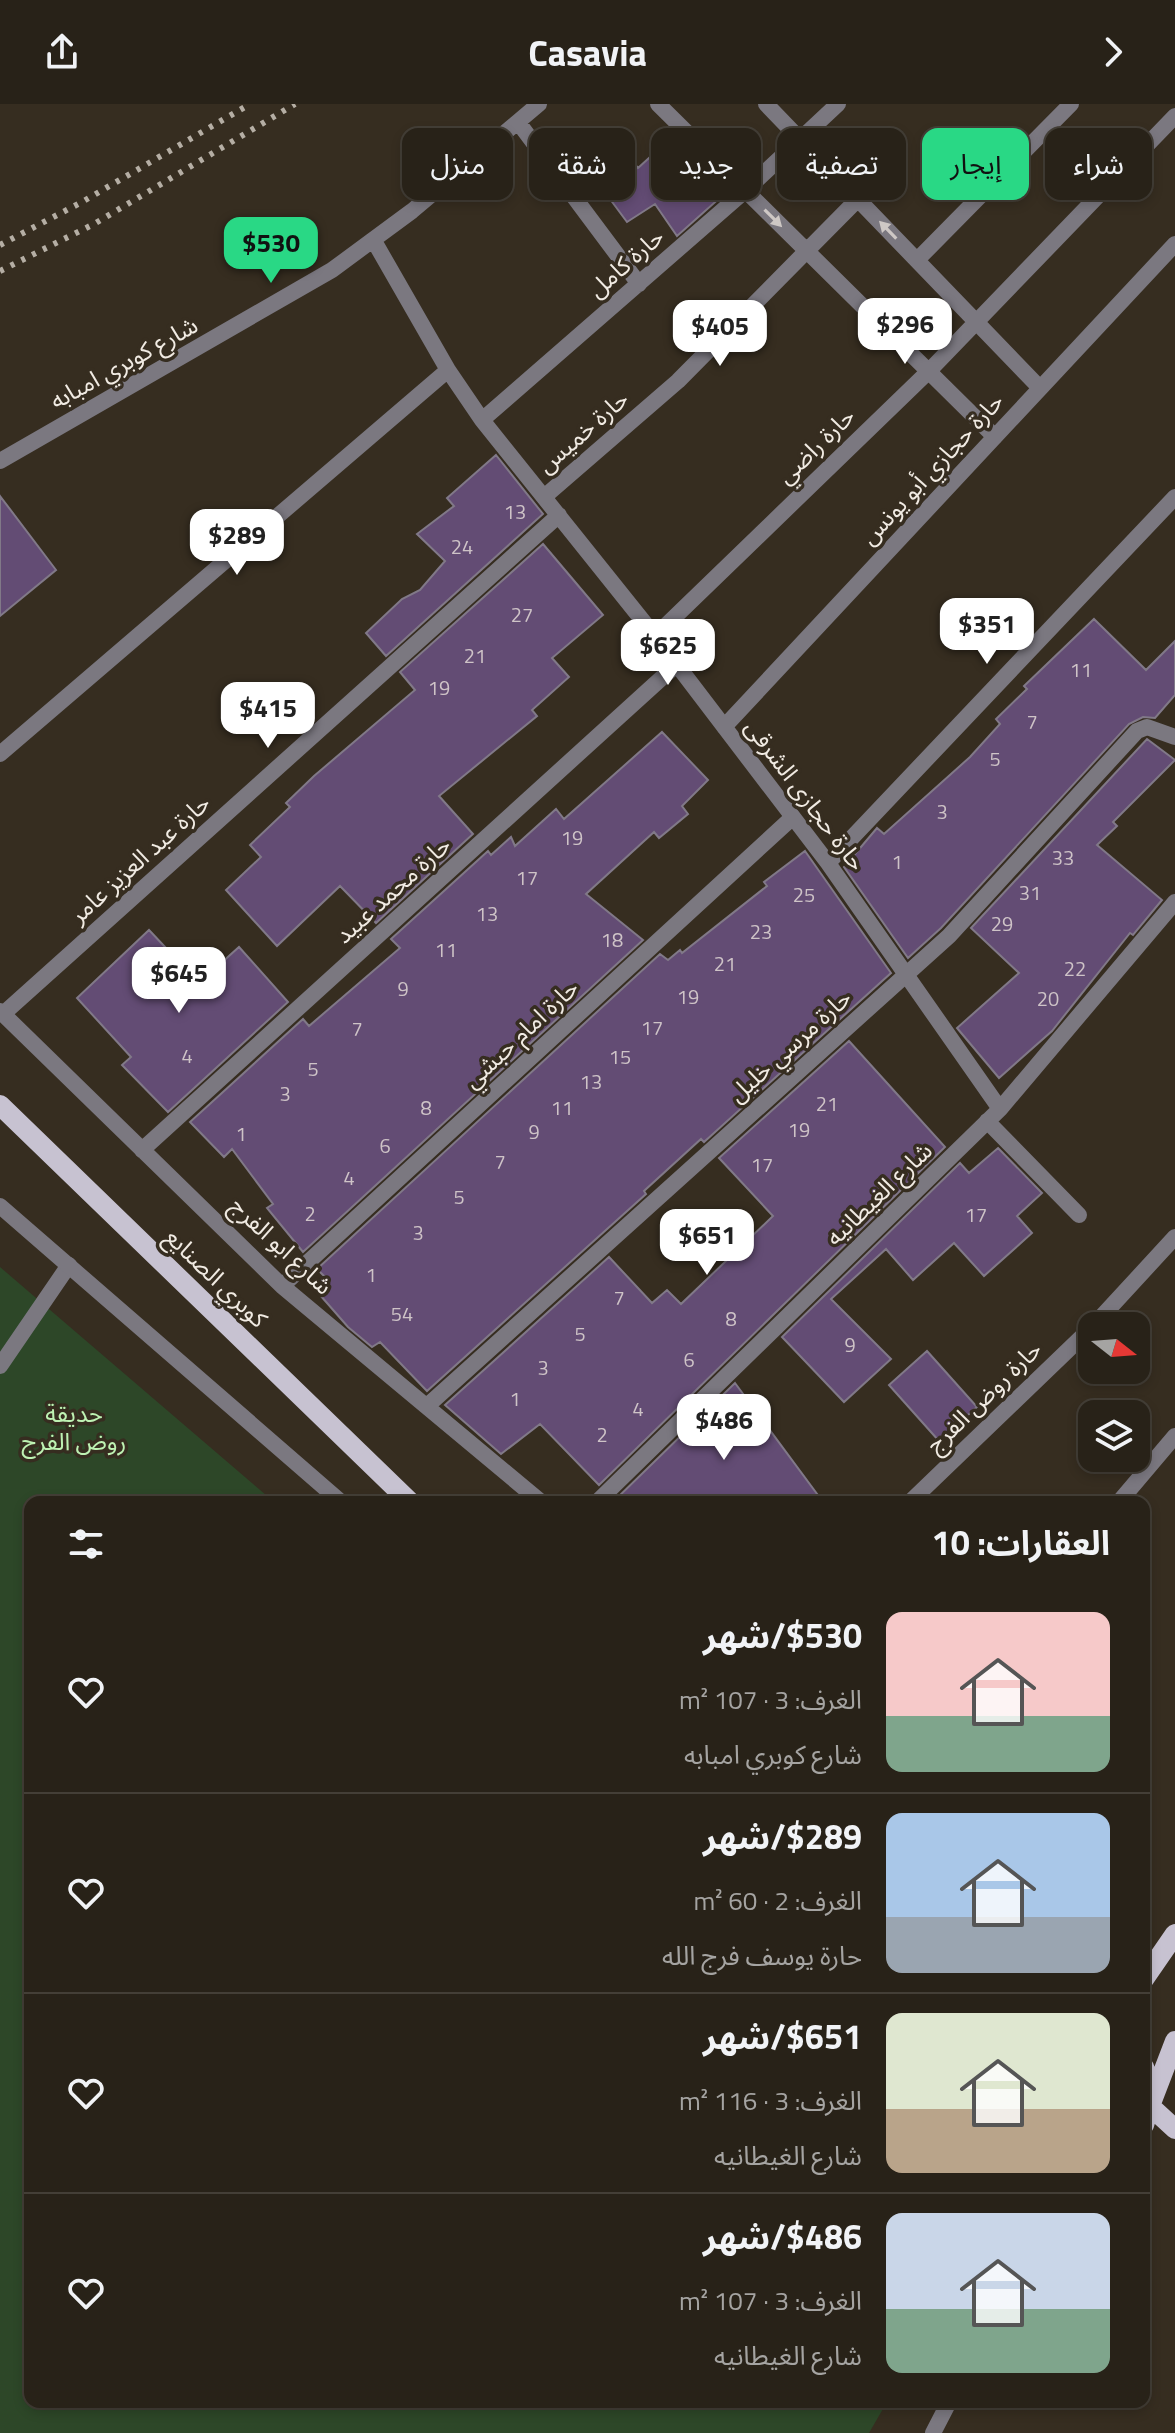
<!DOCTYPE html>
<html lang="ar">
<meta charset="utf-8">
<style>
:root{--surface:#282218;--page:#342f25;--text:#f1f3f6;--muted:#a5a4a2;--line:#443f37;--accent:#29d885}
body{margin:0;font-family:"Titillium Web","Noto Sans Arabic",sans-serif;background:var(--page);color:var(--text);direction:rtl;height:100vh;display:flex;flex-direction:column;font-size:30px;white-space:nowrap}
*{box-sizing:border-box;margin:0}
p{font-size:26px;color:var(--muted)}
.icon{flex:none;width:44px;height:44px;fill:none;stroke:currentColor;stroke-width:2;stroke-linecap:round;stroke-linejoin:round}
.map{position:relative;flex:1;overflow:hidden;direction:ltr}
.panel{position:absolute;left:24px;top:1392px;width:1126px;height:912px;display:flex;flex-direction:column;background:var(--surface);border-radius:16px;box-shadow:0 4px 12px #0003,0 0 0 2px var(--line);direction:rtl}
.panel>*{flex:none}
.hud{position:absolute;left:24px;top:24px;width:1128px;height:72px;direction:rtl;display:flex;gap:16px}
.needle{width:52px;rotate:107deg}
.buttons{position:absolute;left:1078px;top:1208px;display:grid;gap:16px}
.buttons a{display:grid;place-items:center;width:72px;height:72px;border-radius:16px;background:var(--surface);box-shadow:0 4px 12px #0003,0 0 0 2px var(--line);font-size:40px}
.price{position:absolute;translate:-50% -68px;padding:0 18px;border-radius:16px;background:#fff;color:#222;font-size:26px;line-height:52px;filter:drop-shadow(0 2px 4px #0008)}
.price::after{content:'';position:absolute;left:50%;top:48px;width:24px;height:18px;margin-left:-12px;background:inherit;clip-path:polygon(0 0,100% 0,50% 100%)}
.price.selected{background:var(--accent);color:#111}
ul{padding:0;list-style:none}
li{display:flex;align-items:center;gap:24px;height:200px;padding:0 40px}
li+li{border-top:2px solid var(--line)}
li span{display:grid;place-items:center;flex:none;width:224px;height:160px;border-radius:16px;color:#555}
li>.icon{margin-inline-start:auto}
span .icon{width:96px;height:96px;fill:#fffc;stroke-width:1}
li b{font-size:34px}
h2{display:flex;justify-content:space-between;align-items:center;height:96px;padding:0 40px;font-size:34px}
.chip{padding:0 28px;border-radius:16px;background:var(--surface);box-shadow:0 4px 12px #0003,0 0 0 2px var(--line);font-size:28px;line-height:72px}
.chip.selected{background:var(--accent);color:#111}
header{display:flex;justify-content:space-between;align-items:center;height:104px;padding:0 40px;background:var(--surface);font-size:36px;font-weight:700}
.map>svg:first-child{display:block}
</style>
<header><svg class="icon" aria-label="forward" viewBox="0 0 24 24"><path d="M9 5l7 7-7 7"/></svg>Casavia<svg class="icon" aria-label="share" viewBox="0 0 24 24"><path d="M12 15V3M7 8l5-5 5 5M5 13v7h14v-7"/></svg></header>
<div class="map">
<svg width="1175" height="2329" viewBox="0 0 1175 2329">
<rect width="100%" height="100%" fill="#362d20"/>
<path fill="#2d4728" d="M0 1163 274 1398H30V2298H887L869 2329H0Z"/>
<path fill="#634c74" stroke="#817988" stroke-width="2" d="M672 33 722 92 677 132 655 100 627 118 587 64 618 40 638 64Z
M496 351 543 410 386 552 366 529 402 495 420 486 445 457 417 430 454 402 447 394Z
M0 392 56 466 0 512Z
M543 440 603 511 552 554 569 573 532 606 537 612 439 692 473 730 376 819 340 782 277 842 226 786 261 753 250 741 290 703 286 699 314 672 415 586 400 568Z
M1094 515 1146 566 1175 537V591L1155 614 1143 613 1129 620 941 824 908 854 844 763 877 724 884 730 970 653 1000 620 996 615 1027 585 1024 582Z
M662 628 708 676 682 702 688 710 659 734 654 728 586 790 643 836 303 1148 267 1104 273 1100 232 1045 224 1053 190 1018 303 915 309 922 400 844 391 835 488 747 491 751 511 733 515 742 556 705 564 715Z
M1147 635 1175 656 1113 718 1117 722 1097 741 1162 796 1133 831 1130 829 1052 927 999 974 957 924 1019 869 971 824Z
M805 747 891 869 704 1038 701 1035 644 1087 646 1090 427 1287 380 1238 372 1243 348 1223 313 1183 325 1173 317 1165 660 850 668 856 680 846 682 849 767 782 764 778Z
M149 826 199 879 239 843 288 898 168 1008 122 961 131 953 77 894Z
M849 937 945 1043 599 1381 540 1320 501 1350 445 1301 609 1153 652 1199 667 1186 681 1200 773 1112 719 1054Z
M998 1044 1042 1089 1017 1112 1032 1129 984 1172 954 1139 913 1176 886 1145 831 1195 891 1255 844 1298 782 1233 960 1059 969 1069Z
M927 1247 977 1303 939 1337 889 1281Z
M735 1279 823 1398H615L614 1397Z"/>
<g fill="none" stroke-linecap="round" stroke-linejoin="round">
<path stroke="#7b7880" stroke-width="16" d="M0 1262 69 1161"/>
<path stroke="#7b7880" stroke-width="16" d="M658 0 995 333
M766 0 1039 283
M518 18 639 180
M374 137 448 266 482 316 655 532 828 759 1000 1005
M917 156 1071 0
M482 316 746 86 838 0
M0 357 332 166 412 107 539 0
M544 393 678 277 858 95
M655 532 929 267 1175 12
M724 623 1175 140
M0 650 448 266
M828 759 1175 393
M0 907 282 1182 541 1398
M3 910 559 411
M987 1017 1079 1111
M142 1046 676 561
M0 1102 341 1398
M282 1182 793 713
M1093 1222 1175 1133
M427 1302 949 832 1137 627 1147 623 1175 633
M597 1398 1000 1005 1175 798
M910 1398 1092 1223
M1119 1398 1175 1332"/>
<path stroke="#7b7880" stroke-width="16" d="M933 2329 949 2298"/>
<path stroke="#c7c2d1" stroke-width="20" d="M0 1001 410 1398
M1144 1875 1175 1830
M1175 1937 1150 2002 1175 2025
M1144 1963C1152 1984 1151 2000 1144 2021"/>
<path stroke="#b5aea4" stroke-width="6" stroke-dasharray="4 8" stroke-linecap="butt" d="M0 141 82 98 250 0
M0 167 94 120 295 0"/>
</g>
<defs><path id="oneway-solid" d="M-6-.8H1V-3.2L6.5 0L1 3.2V.8H-6Z" transform="scale(2)"/></defs>
<g fill="#cec8c5">
<use href="#oneway-solid" transform="translate(773 114) rotate(45)"/>
<use href="#oneway-solid" transform="translate(888 126) rotate(-134)"/>
</g>
<g text-anchor="middle" stroke-width="7" stroke-linejoin="round" paint-order="stroke">
<g font-size="20" fill="#cec3c7">
<text x="515" y="415">13</text>
<text x="462" y="450">24</text>
<text x="522" y="518">27</text>
<text x="475" y="559">21</text>
<text x="1081" y="573">11</text>
<text x="439" y="591">19</text>
<text x="1032" y="625">7</text>
<text x="995" y="662">5</text>
<text x="942" y="715">3</text>
<text x="572" y="741">19</text>
<text x="1063" y="761">33</text>
<text x="897" y="765">1</text>
<text x="527" y="781">17</text>
<text x="1030" y="796">31</text>
<text x="804" y="798">25</text>
<text x="487" y="817">13</text>
<text x="1002" y="827">29</text>
<text x="761" y="835">23</text>
<text x="612" y="843">18</text>
<text x="446" y="853">11</text>
<text x="725" y="867">21</text>
<text x="1075" y="872">22</text>
<text x="403" y="892">9</text>
<text x="688" y="900">19</text>
<text x="1048" y="902">20</text>
<text x="652" y="931">17</text>
<text x="357" y="932">7</text>
<text x="187" y="959">4</text>
<text x="620" y="960">15</text>
<text x="313" y="972">5</text>
<text x="591" y="985">13</text>
<text x="285" y="997">3</text>
<text x="827" y="1007">21</text>
<text x="426" y="1011">8</text>
<text x="562" y="1011">11</text>
<text x="799" y="1033">19</text>
<text x="534" y="1035">9</text>
<text x="241" y="1037">1</text>
<text x="385" y="1049">6</text>
<text x="500" y="1065">7</text>
<text x="762" y="1068">17</text>
<text x="349" y="1081">4</text>
<text x="459" y="1100">5</text>
<text x="310" y="1117">2</text>
<text x="976" y="1118">17</text>
<text x="418" y="1136">3</text>
<text x="371" y="1178">1</text>
<text x="619" y="1201">7</text>
<text x="402" y="1217">54</text>
<text x="731" y="1222">8</text>
<text x="580" y="1237">5</text>
<text x="850" y="1248">9</text>
<text x="689" y="1263">6</text>
<text x="543" y="1271">3</text>
<text x="515" y="1302">1</text>
<text x="638" y="1312">4</text>
<text x="602" y="1338">2</text>
</g>
<g font-size="24" fill="#f1ebe3" stroke="#362d20">
<text transform="translate(626 159) rotate(-41)" y="8">حارة كامل</text>
<text transform="translate(124 259) rotate(-29)" y="8">شارع كوبري امبابه</text>
<text transform="translate(583 328) rotate(-41)" y="8">حارة خميس</text>
<text transform="translate(816 342) rotate(-44)" y="8">حارة راضي</text>
<text transform="translate(932 365) rotate(-47)" y="8">حارة حجازي أبو يونس</text>
<text transform="translate(805 691) rotate(53)" y="8">حارة حجازى الشرقى</text>
<text transform="translate(140 755) rotate(-42)" y="8">حارة عبد العزيز عامر</text>
<text transform="translate(393 786) rotate(-42)" y="8">حارة محمد عبيد</text>
<text transform="translate(521 930) rotate(-43)" y="8">حارة امام حبشي</text>
<text transform="translate(790 942) rotate(-42)" y="8">حارة مرسي خليل</text>
<text transform="translate(879 1090) rotate(-44)" y="8">شارع الغيطانيه</text>
<text transform="translate(281 1142) rotate(43)" y="8">شارع ابو الفرج</text>
<text transform="translate(216 1174) rotate(44)" y="8">كوبري الصنايع</text>
<text transform="translate(984 1293) rotate(-44)" y="8">حارة روض الفرج</text>
</g>
<g font-size="24" fill="#bef2b3" stroke="#362d20">
<text x="74" y="1318">حديقة<tspan x="74" dy="28">روض الفرج</tspan></text>
</g>
</g>
</svg>
<div class="buttons">
<a><svg class="needle" viewBox="-14 -14 28 28"><path d="M0-13l5 13h-10z" fill="#e53935"/><path d="M0 13l5-13h-10z" fill="#a5a4a2"/></svg></a>
<a><svg class="icon" aria-label="layers" viewBox="0 0 24 24"><path d="M12 4l9 5-9 5-9-5zM3 14l9 5 9-5"/></svg></a>
</div>
<b class="price selected" style="left:271px;top:181px">$530</b>
<b class="price" style="left:905px;top:262px">$296</b>
<b class="price" style="left:720px;top:264px">$405</b>
<b class="price" style="left:237px;top:473px">$289</b>
<b class="price" style="left:987px;top:562px">$351</b>
<b class="price" style="left:668px;top:583px">$625</b>
<b class="price" style="left:268px;top:646px">$415</b>
<b class="price" style="left:179px;top:911px">$645</b>
<b class="price" style="left:707px;top:1173px">$651</b>
<b class="price" style="left:724px;top:1358px">$486</b>
<div class="hud">
<a class="chip">شراء</a>
<a class="chip selected">إيجار</a>
<a class="chip">تصفية</a>
<a class="chip">جديد</a>
<a class="chip">شقة</a>
<a class="chip">منزل</a>
</div>
<section class="panel">
<h2>العقارات: 10<svg class="icon" aria-label="filters" viewBox="0 0 24 24"><path d="M4 7h16M4 17h16"/><circle cx="9" cy="7" r="2"/><circle cx="15" cy="17" r="2"/></svg></h2>
<ul>
<li><span style="background:linear-gradient(#f6c9c9 65%,#7fa58c 0)"><svg class="icon" aria-label="home" viewBox="0 0 24 24"><path d="M3 11l9-7 9 7M6 9v11h12V9"/></svg></span><div><b>$530/شهر</b><p>الغرف: 3 · 107 m²</p><p>شارع كوبري امبابه</p></div><svg class="icon" aria-label="heart" viewBox="0 0 24 24"><path d="M12 20l-8-8c-3-5 5-10 8-4 3-6 11-1 8 4z"/></svg></li>
<li><span style="background:linear-gradient(#a9c7e8 65%,#9aa5b1 0)"><svg class="icon" aria-label="home" viewBox="0 0 24 24"><path d="M3 11l9-7 9 7M6 9v11h12V9"/></svg></span><div><b>$289/شهر</b><p>الغرف: 2 · 60 m²</p><p>حارة يوسف فرج الله</p></div><svg class="icon" aria-label="heart" viewBox="0 0 24 24"><path d="M12 20l-8-8c-3-5 5-10 8-4 3-6 11-1 8 4z"/></svg></li>
<li><span style="background:linear-gradient(#dfe7d0 60%,#b9a48a 0)"><svg class="icon" aria-label="home" viewBox="0 0 24 24"><path d="M3 11l9-7 9 7M6 9v11h12V9"/></svg></span><div><b>$651/شهر</b><p>الغرف: 3 · 116 m²</p><p>شارع الغيطانيه</p></div><svg class="icon" aria-label="heart" viewBox="0 0 24 24"><path d="M12 20l-8-8c-3-5 5-10 8-4 3-6 11-1 8 4z"/></svg></li>
<li><span style="background:linear-gradient(#c9d6e8 60%,#7fa58c 0)"><svg class="icon" aria-label="home" viewBox="0 0 24 24"><path d="M3 11l9-7 9 7M6 9v11h12V9"/></svg></span><div><b>$486/شهر</b><p>الغرف: 3 · 107 m²</p><p>شارع الغيطانيه</p></div><svg class="icon" aria-label="heart" viewBox="0 0 24 24"><path d="M12 20l-8-8c-3-5 5-10 8-4 3-6 11-1 8 4z"/></svg></li>
</ul>
</section>
</div>
